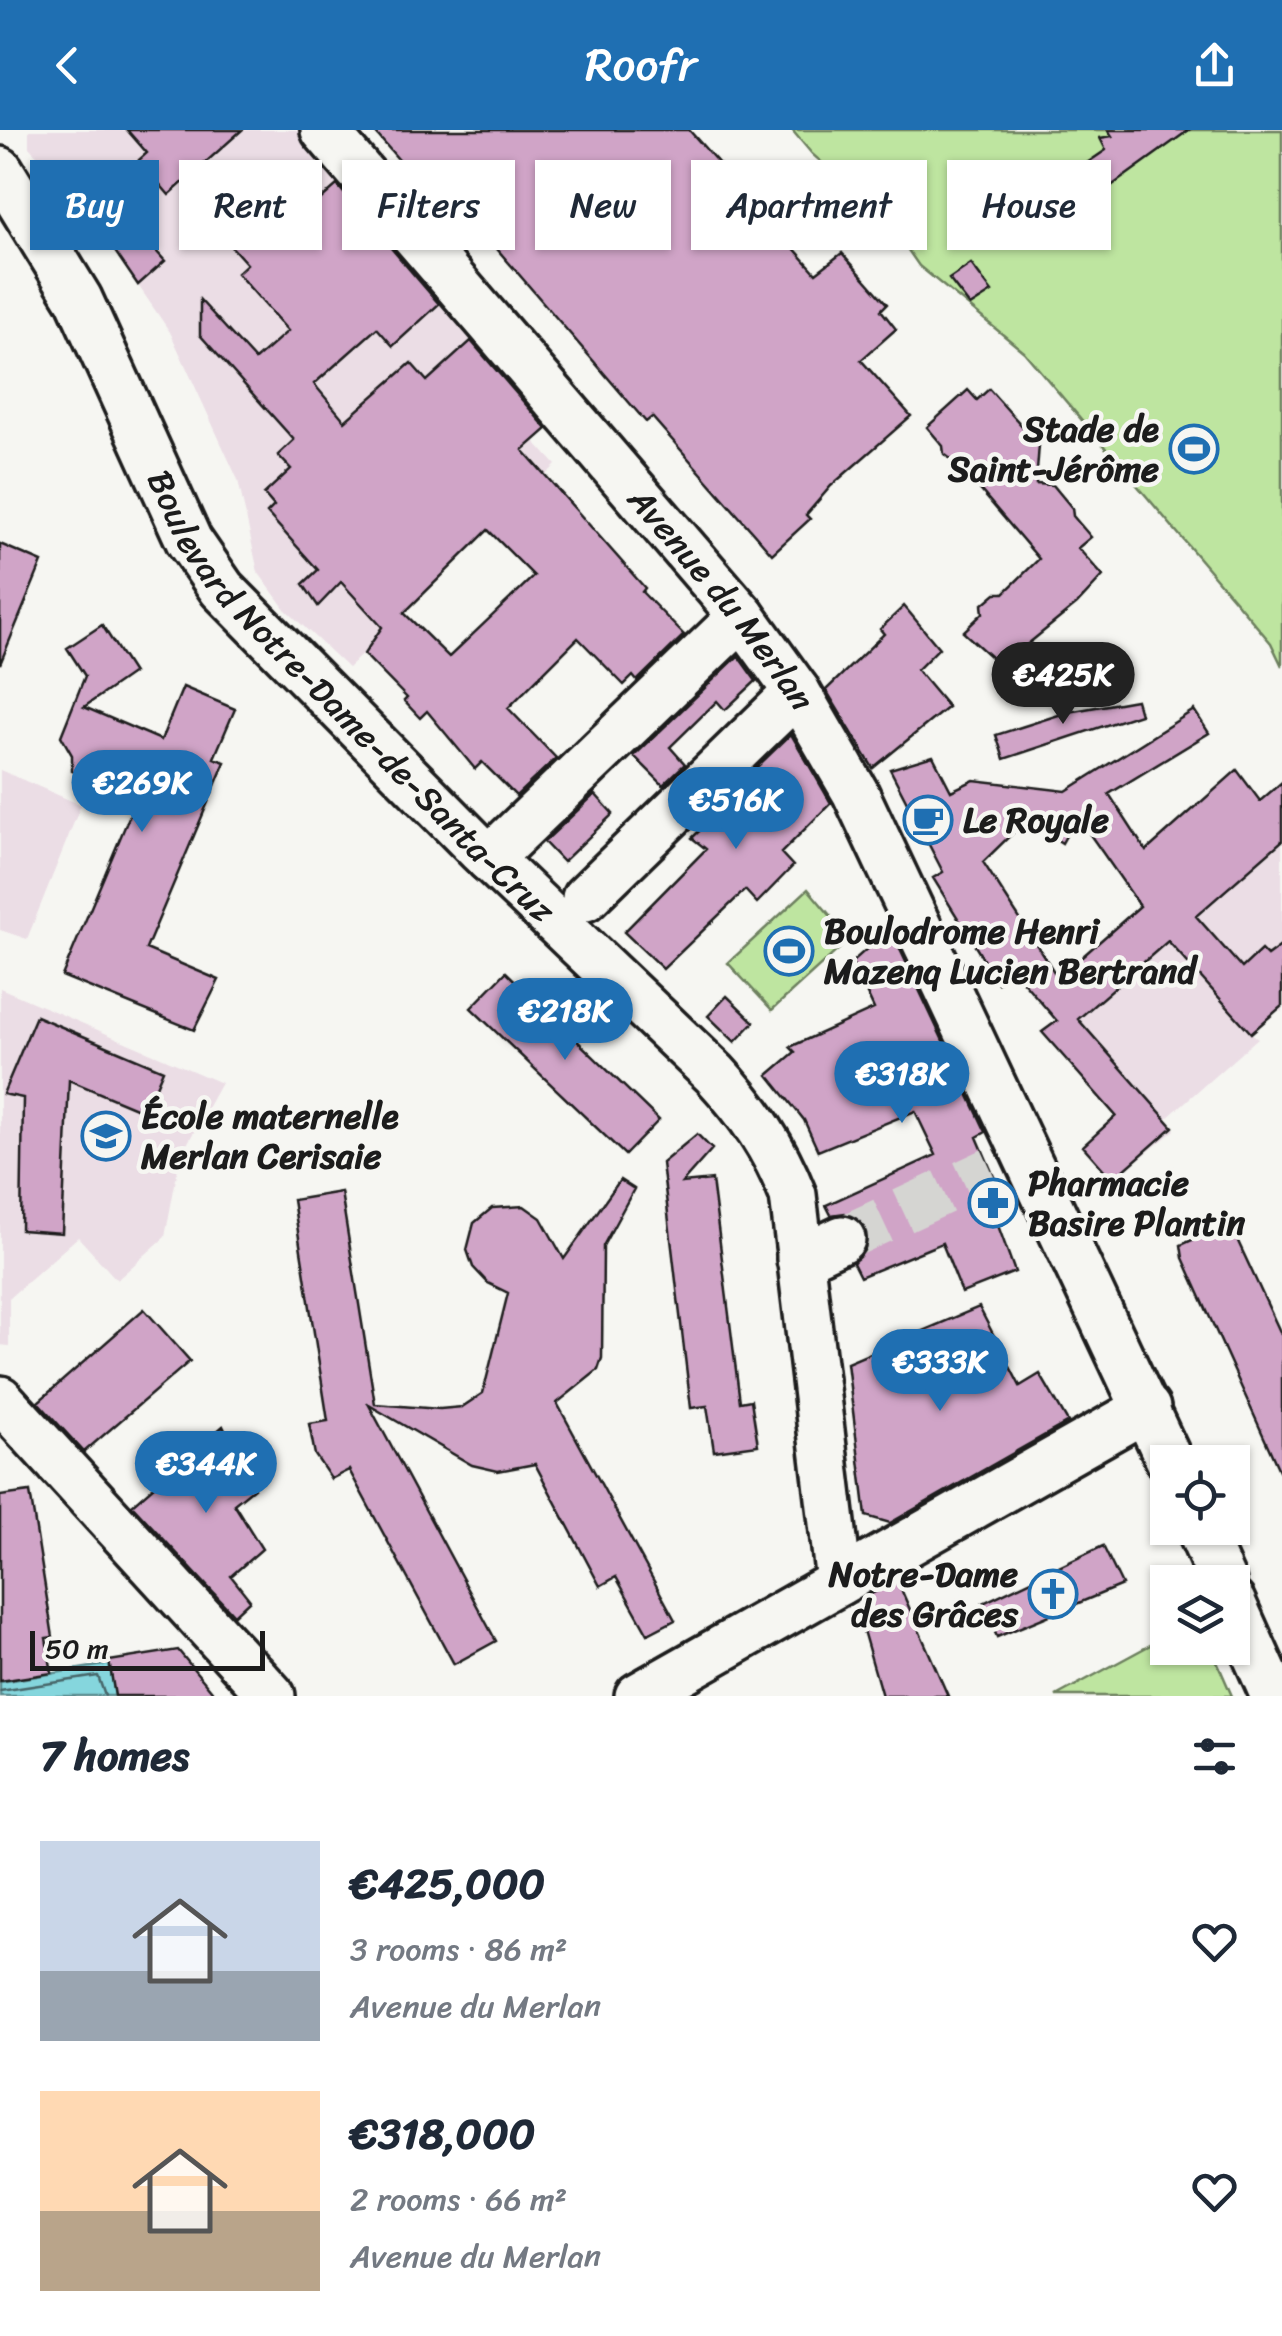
<!DOCTYPE html>
<meta charset="utf-8">
<style>
:root{--surface:#fff;--page:#f2f2f3;--text:#1f2937;--muted:#747a83;--accent:#1f6fb2}
body{margin:0;font-family:Sriracha,sans-serif;background:var(--page);color:var(--text);height:100vh;display:flex;flex-direction:column;font-size:38px;white-space:nowrap}
*{box-sizing:border-box;margin:0}
p{font-size:32px;color:var(--muted)}
.icon{flex:none;width:55px;height:55px;fill:none;stroke:currentColor;stroke-width:2;stroke-linecap:round;stroke-linejoin:round}
.map{position:relative;height:1566px;overflow:hidden}
.panel{display:flex;flex-direction:column;background:var(--surface);flex:1}
.panel>*{flex:none}
.hud{position:absolute;left:30px;top:30px;width:1222px;height:90px;display:flex;gap:20px}
.controls{position:absolute;left:1150px;top:1315px;display:grid;gap:20px}
.controls a{display:grid;place-items:center;width:100px;height:100px;border-radius:0px;background:var(--surface);box-shadow:0 2px 8px #0004;font-size:50px}
.scale{position:absolute;left:30px;bottom:25px;width:235px;box-sizing:border-box;padding-left:10px;border:5px solid #1c1c1c;border-top:0;font-size:28px;line-height:35px;white-space:nowrap;color:#1c1c1c;-webkit-text-stroke:8px #f6f6f2;paint-order:stroke}
.price{position:absolute;translate:-50% -85px;padding:0 22px;border-radius:35px;background:var(--accent);color:#fff;font-size:32px;line-height:65px;filter:drop-shadow(0 2px 5px #0008)}
.price::after{content:'';position:absolute;left:50%;top:60px;width:30px;height:22px;margin-left:-15px;background:inherit;clip-path:polygon(0 0,100% 0,50% 100%)}
.price.current{background:#222;color:#fff}
ul{padding:0;list-style:none}
li{display:flex;align-items:center;gap:30px;height:250px;padding:0 40px}
li span{display:grid;place-items:center;flex:none;width:280px;height:200px;border-radius:0px;color:#555}
li>.icon{margin-inline-start:auto}
span .icon{width:120px;height:120px;fill:#fffc;stroke-width:1}
li b{font-size:42px}
h2{display:flex;justify-content:space-between;align-items:center;height:120px;padding:0 40px;font-size:42px}
.tag{padding:0 35px;border-radius:0px;background:var(--surface);box-shadow:0 2px 8px #0004;font-size:35px;line-height:90px}
.tag.current{background:var(--accent);color:#fff}
header{display:flex;justify-content:space-between;align-items:center;height:130px;padding:0 40px;background:var(--accent);color:#fff;font-size:45px;font-weight:600}
.map>svg:first-child{display:block}
</style>
<header><svg class="icon" aria-label="back" viewBox="0 0 24 24"><path d="M15 5l-7 7 7 7"/></svg>Roofr<svg class="icon" aria-label="share" viewBox="0 0 24 24"><path d="M12 15V3M7 8l5-5 5 5M5 13v7h14v-7"/></svg></header>
<div class="map">
<svg width="1282" height="1566" viewBox="0 0 1282 1566">
<rect width="100%" height="100%" fill="#f6f6f2"/>
<filter id="ink" filterUnits="userSpaceOnUse"><feTurbulence type="fractalNoise" baseFrequency=".01" numOctaves="2"/><feDisplacementMap in="SourceGraphic" scale="20" xChannelSelector="R" yChannelSelector="G"/><feConvolveMatrix kernelMatrix="1 2 1 2 8 2 1 2 1" color-interpolation-filters="sRGB"/></filter>
<g filter="url(#ink)">
<path fill="#ebdde5" d="M29 0H331L311 19 553 293 534 311 556 335 348 538 285 479 258 442 238 350 170 202 84 76 29 17Z
M0 640 81 675 27 809 0 800Z
M1282 652V882L1278 880 1251 903 1258 908 1167 988 1175 1000 1113 1050 1083 1016 1115 986 1042 902 1056 890 1036 867Z
M0 858 221 953 180 1027 165 1107 117 1150 78 1107 9 1168V1216L0 1215Z"/>
<path fill="#bee5a0" stroke="#6d805e" stroke-width="2.5" d="M792 0H1282V536L1271 513 1024 222 919 136 888 91 812 24Z
M808 759 850 809 772 880 728 833Z
M1167 1506 1168 1518H1211L1232 1566H1056Z"/>
<path fill="#85d6dd" stroke="#5b8c90" stroke-width="2.5" d="M110 1534 115 1566H0V1552Z"/>
<g fill="none" stroke-linecap="round" stroke-linejoin="round">
<path stroke="#466669" stroke-width="2.5" d="M0 1561 98 1546 105 1566"/>
</g>
<path fill="#d0a4c7" stroke="#1c1c1c" stroke-width="2.5" fill-rule="evenodd" d="M127 0H242L169 65 139 30 147 23Z
M373 0H689L816 143 842 123 887 174 881 180 896 199 861 230 911 286 831 356 806 385 810 389 772 424 652 287 646 292 448 62 436 73Z
M1108 0H1189L1096 67 1078 39 1106 20 1100 8 1112 6Z
M337 55 439 174 393 216 377 198 314 254 345 291 411 233 427 251 471 211 547 299 523 320 645 458 642 462 684 505 637 551 633 546 624 555 578 508 508 578 556 628 516 666 482 632 475 639 427 581 420 588 404 571 407 568 364 524 382 497 341 452 318 476 303 454 318 440 267 383 274 376 264 364 291 339 278 325 294 310 200 205V170L255 230 288 201 237 143 247 134 231 116 273 78 289 97ZM488 400 534 446 449 527 404 483Z
M101 60 165 131 138 155 84 76Z
M971 134 992 162 970 176 949 149Z
M989 259 1039 315 1036 354 1053 355 1072 378 1073 386 1091 407 1078 418 1103 446 1077 474 1001 536 963 502 983 483 982 475 996 463H1004L1039 429 959 335 944 324 943 316 927 297 968 260 977 270Z
M0 414 42 432 0 534Z
M904 476 939 518 917 540 948 577 873 638 826 560 884 504 880 499Z
M102 495 133 543 84 577 161 610 183 557 235 579 214 628 225 632 146 819 219 850 194 900 62 846 137 668 72 641V625L61 606 85 546 67 518Z
M738 526 756 551 725 580 717 571 670 617 685 634 663 655 634 626Z
M1136 570 1140 584 1004 629 996 605 1068 582Z
M1194 580 1209 603 1109 664 1146 721 1237 640 1260 671 1282 652V711L1196 786 1242 838 1261 820 1267 826 1282 815V876L1251 903 1168 811 1078 889 1173 997 1113 1050 1083 1016 1116 986 1042 902 1057 891 1013 840 998 853 933 748 943 742 890 639 933 626 951 661 974 650 1066 661ZM1077 686 1140 776 1058 848 983 732 1026 690 1062 713Z
M791 604 831 673 781 723 793 736 757 773 745 760 663 839 624 802 706 719 692 708 724 677 720 673Z
M595 664 613 684 563 732 544 712Z
M890 798 986 1002 977 1007 1010 1084 996 1090 1015 1142 962 1163 942 1113 860 1147 853 1133 868 1112 865 1097 845 1083 831 1085 826 1075 936 1025 915 981 818 1021 804 990 768 945 795 922 790 917 874 879 852 832Z
M506 842 659 990 625 1025 471 878Z
M727 866 754 892 735 912 708 886Z
M36 886 163 940 145 982 69 950 62 1103 21 1100 23 968 3 964Z
M697 1004 712 1019 682 1053 712 1050 740 1272 751 1270 758 1315 714 1321 707 1276 691 1278 662 1033Z
M620 1050 634 1059 603 1116 602 1228 598 1240 557 1273 675 1490 648 1504 616 1447 600 1456 535 1334 498 1341 472 1335 369 1275 496 1511 454 1534 349 1340 331 1349 315 1325 309 1294 328 1291 293 1070 341 1062 375 1274 440 1279 462 1277 483 1263 508 1163 488 1153 473 1137 467 1120 474 1093 492 1078 524 1076 541 1088 564 1129Z
M1225 1095 1231 1107 1235 1105 1282 1206V1347L1183 1128 1181 1115Z
M979 1177 1020 1256 1040 1244 1068 1292 890 1393 866 1386 847 1233Z
M144 1179 190 1231 84 1322 38 1272Z
M223 1296 254 1358 234 1374 262 1419 231 1446 250 1470 234 1485 132 1375Z
M30 1362 53 1507 46 1508 52 1543 0 1551V1366Z
M1103 1416 1122 1455 997 1507 983 1473Z
M897 1450 948 1566H882L860 1490 875 1486 866 1467Z
M178 1520 216 1566H115L109 1531Z"/>
<g fill="none" stroke-linecap="round" stroke-linejoin="round">
<path stroke="#d5d5d2" stroke-width="45" stroke-dasharray="45 22" stroke-linecap="butt" d="M842 1109 991 1040"/>
<g stroke="#1c1c1c" stroke-width="52">
<g id="minor">
<path id="s1" d="M324 0 742 486 797 562 855 662 1170 1332"/>
<path id="s2" d="M0 40 79 169 189 411 222 459 480 720 715 944C750 982 774 1017 793 1065L839 1452"/>
<path d="M489 729 742 486"/>
<path d="M585 768 797 562"/>
<path d="M800 1129 842 1109"/>
<path d="M0 1269 272 1566"/>
<path d="M1199 1398 1223 1452"/>
<path d="M1232 1472 1274 1566"/>
<path d="M638 1566 1147 1278"/>
</g>
</g>
<use href="#minor" stroke="#f6f6f2" stroke-width="45"/>
</g>
</g>
<defs>
<g id="stadium-ring" transform="scale(2.5)"><circle r="9.5" fill="#f6f6f2" stroke="#1f6fb2" stroke-width="1.5"/><path d="M0-5a6.5 5 0 1 0 0 10a6.5 5 0 1 0 0-10ZM-3.5-1.8h7v3.6h-7Z" fill="#1f6fb2"/></g>
<g id="cafe-ring" transform="scale(2.5)"><circle r="9.5" fill="#f6f6f2" stroke="#1f6fb2" stroke-width="1.5"/><path d="M-5.5-4.5H6V0H3Q3 3.5 0 3.5H-2.5Q-5.5 3.5-5.5 0ZM3-3.2v2h1.7v-2ZM-6 4.5H4V6H-6Z" fill="#1f6fb2"/></g>
<g id="school-ring" transform="scale(2.5)"><circle r="9.5" fill="#f6f6f2" stroke="#1f6fb2" stroke-width="1.5"/><path d="M0-5L7-2L0 1L-7-2ZM-4 1L0 2.5L4 1V4Q0 6-4 4Z" fill="#1f6fb2"/></g>
<g id="pharmacy-ring" transform="scale(2.5)"><circle r="9.5" fill="#f6f6f2" stroke="#1f6fb2" stroke-width="1.5"/><path d="M-2-6h4v4h4v4h-4v4h-4v-4h-4v-4h4Z" fill="#1f6fb2"/></g>
<g id="church-ring" transform="scale(2.5)"><circle r="9.5" fill="#f6f6f2" stroke="#1f6fb2" stroke-width="1.5"/><path d="M-1.2-6h2.4v3.5h3.3v2.4h-3.3V6h-2.4V-.1h-3.3v-2.4h3.3Z" fill="#1f6fb2"/></g>
</defs>
<g fill-rule="evenodd">
<use href="#stadium-ring" x="1194" y="319"/>
<use href="#cafe-ring" x="928" y="690"/>
<use href="#stadium-ring" x="789" y="821"/>
<use href="#school-ring" x="106" y="1006"/>
<use href="#pharmacy-ring" x="993" y="1073"/>
<use href="#church-ring" x="1053" y="1464"/>
</g>
<g text-anchor="middle" stroke-width="9" stroke-linejoin="round" paint-order="stroke">
<g font-size="35" font-weight="bold" fill="#1c1c1c" stroke="#f6f6f2" text-anchor="start">
<text x="1159" y="311" text-anchor="end">Stade de<tspan x="1159" dy="40">Saint-Jérôme</tspan></text>
<text x="963" y="702">Le Royale</text>
<text x="824" y="813">Boulodrome Henri<tspan x="824" dy="40">Mazenq Lucien Bertrand</tspan></text>
<text x="141" y="998">École maternelle<tspan x="141" dy="40">Merlan Cerisaie</tspan></text>
<text x="1028" y="1065">Pharmacie<tspan x="1028" dy="40">Basire Plantin</tspan></text>
<text x="1018" y="1456" text-anchor="end">Notre-Dame<tspan x="1018" dy="40">des Grâces</tspan></text>
</g>
<g font-size="35" fill="#1c1c1c" stroke="#f6f6f2">
<text dy="12" stroke="none"><textPath href="#s1" startOffset="615">Avenue du Merlan</textPath></text>
<text dy="12" stroke="none"><textPath href="#s2" startOffset="640">Boulevard Notre-Dame-de-Santa-Cruz</textPath></text>
</g>
</g>
</svg>
<div class="controls">
<a><svg class="icon" aria-label="locate" viewBox="0 0 24 24"><circle cx="12" cy="12" r="6"/><path d="M12 2v4M12 18v4M2 12h4M18 12h4"/></svg></a>
<a><svg class="icon" aria-label="layers" viewBox="0 0 24 24"><path d="M12 4l9 5-9 5-9-5zM3 14l9 5 9-5"/></svg></a>
</div>
<div class="scale">50 m</div>
<b class="price current" style="left:1063px;top:597px">€425K</b>
<b class="price" style="left:142px;top:705px">€269K</b>
<b class="price" style="left:736px;top:722px">€516K</b>
<b class="price" style="left:565px;top:933px">€218K</b>
<b class="price" style="left:902px;top:996px">€318K</b>
<b class="price" style="left:940px;top:1284px">€333K</b>
<b class="price" style="left:206px;top:1386px">€344K</b>
<div class="hud">
<a class="tag current">Buy</a>
<a class="tag">Rent</a>
<a class="tag">Filters</a>
<a class="tag">New</a>
<a class="tag">Apartment</a>
<a class="tag">House</a>
</div>
</div>
<section class="panel">
<h2>7 homes<svg class="icon" aria-label="filters" viewBox="0 0 24 24"><path d="M4 7h16M4 17h16"/><circle cx="9" cy="7" r="2"/><circle cx="15" cy="17" r="2"/></svg></h2>
<ul>
<li><span style="background:linear-gradient(#c9d6e8 65%,#9aa5b1 0)"><svg class="icon" aria-label="home" viewBox="0 0 24 24"><path d="M3 11l9-7 9 7M6 9v11h12V9"/></svg></span><div><b>€425,000</b><p>3 rooms · 86 m²</p><p>Avenue du Merlan</p></div><svg class="icon" aria-label="heart" viewBox="0 0 24 24"><path d="M12 20l-8-8c-3-5 5-10 8-4 3-6 11-1 8 4z"/></svg></li>
<li><span style="background:linear-gradient(#ffd9b3 60%,#b9a48a 0)"><svg class="icon" aria-label="home" viewBox="0 0 24 24"><path d="M3 11l9-7 9 7M6 9v11h12V9"/></svg></span><div><b>€318,000</b><p>2 rooms · 66 m²</p><p>Avenue du Merlan</p></div><svg class="icon" aria-label="heart" viewBox="0 0 24 24"><path d="M12 20l-8-8c-3-5 5-10 8-4 3-6 11-1 8 4z"/></svg></li>
</ul>
</section>
